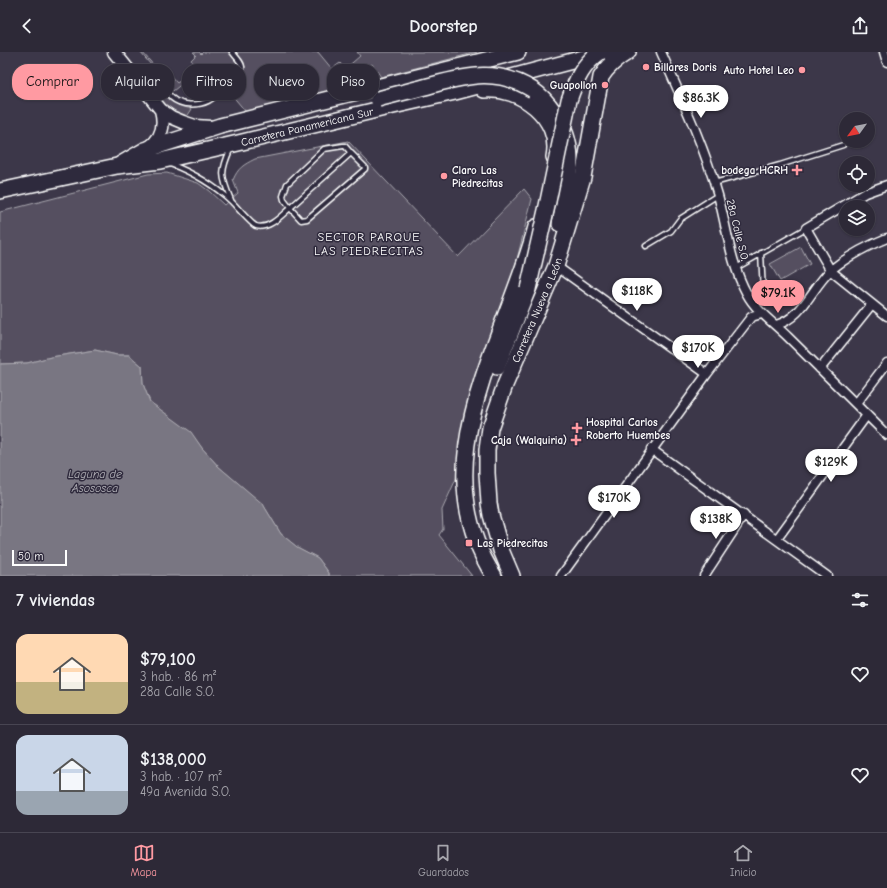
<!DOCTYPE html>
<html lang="es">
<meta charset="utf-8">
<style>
:root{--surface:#2d2937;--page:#35313f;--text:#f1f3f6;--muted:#a7a6ad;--line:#484552;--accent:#ff9aa2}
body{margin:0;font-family:"Comic Neue",sans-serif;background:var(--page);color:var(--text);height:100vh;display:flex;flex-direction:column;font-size:15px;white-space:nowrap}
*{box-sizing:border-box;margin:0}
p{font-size:13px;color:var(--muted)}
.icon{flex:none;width:22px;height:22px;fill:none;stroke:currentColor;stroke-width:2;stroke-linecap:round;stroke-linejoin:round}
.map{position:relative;height:524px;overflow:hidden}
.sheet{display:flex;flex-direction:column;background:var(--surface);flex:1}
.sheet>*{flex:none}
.top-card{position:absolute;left:12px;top:12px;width:400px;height:36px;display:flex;gap:8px}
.needle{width:26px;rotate:237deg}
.controls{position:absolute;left:839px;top:60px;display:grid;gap:8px}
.controls a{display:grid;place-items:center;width:36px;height:36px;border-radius:50%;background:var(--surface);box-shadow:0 1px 3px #0004,0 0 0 1px var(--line);font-size:20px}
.scale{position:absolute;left:12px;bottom:10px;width:55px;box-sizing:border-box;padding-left:4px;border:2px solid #fff;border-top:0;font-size:11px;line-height:14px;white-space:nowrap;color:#fff;-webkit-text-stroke:3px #2f2a3d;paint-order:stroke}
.price{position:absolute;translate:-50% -34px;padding:0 9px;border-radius:14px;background:#fff;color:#222;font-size:13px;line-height:26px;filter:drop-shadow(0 1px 2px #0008)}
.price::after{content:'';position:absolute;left:50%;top:24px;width:12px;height:9px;margin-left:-6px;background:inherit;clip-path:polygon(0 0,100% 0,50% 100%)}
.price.current{background:var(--accent);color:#111}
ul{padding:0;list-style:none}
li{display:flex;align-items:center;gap:12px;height:100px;padding:0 16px}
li+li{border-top:1px solid var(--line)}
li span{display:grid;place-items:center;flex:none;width:112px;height:80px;border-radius:12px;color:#555}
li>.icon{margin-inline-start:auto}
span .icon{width:48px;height:48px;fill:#fffc;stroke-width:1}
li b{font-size:17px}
h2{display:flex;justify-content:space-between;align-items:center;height:48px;padding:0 16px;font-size:17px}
.pill{padding:0 14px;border-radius:16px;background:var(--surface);box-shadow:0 1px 3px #0004,0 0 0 1px var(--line);font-size:14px;line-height:36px}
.pill.current{background:var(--accent);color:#111}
header{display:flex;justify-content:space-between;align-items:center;height:52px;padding:0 16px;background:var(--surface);font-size:18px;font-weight:700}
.tabs{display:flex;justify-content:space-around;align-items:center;height:56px;border-top:1px solid var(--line);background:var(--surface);font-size:11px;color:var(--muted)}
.tabs a{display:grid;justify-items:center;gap:2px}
.tabs .current{color:var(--accent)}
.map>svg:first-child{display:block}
</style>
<header><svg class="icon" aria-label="back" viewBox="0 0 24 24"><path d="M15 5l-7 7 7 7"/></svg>Doorstep<svg class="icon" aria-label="share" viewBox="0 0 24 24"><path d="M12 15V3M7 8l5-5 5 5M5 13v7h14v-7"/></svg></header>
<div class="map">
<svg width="887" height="524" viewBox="0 0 887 524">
<rect width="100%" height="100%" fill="#3c3749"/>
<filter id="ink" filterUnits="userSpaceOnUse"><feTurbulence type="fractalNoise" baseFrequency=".025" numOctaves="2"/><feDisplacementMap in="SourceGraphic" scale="8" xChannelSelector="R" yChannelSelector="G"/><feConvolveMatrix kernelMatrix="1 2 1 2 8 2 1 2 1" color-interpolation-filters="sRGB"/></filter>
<g filter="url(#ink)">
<path fill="#555060" stroke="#aaa8b0" d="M140 0H142L164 25 168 21 177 31 197 16 191 8 196 3 193 0H199L201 2 203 0H318L332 17 340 11 345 17 360 4 357 0H477L381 25 372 12 345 35 246 60 206 12 173 39Z
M156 34C170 50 171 52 192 57L186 66H180L166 55 154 37Z
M348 89 458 205 524 137 532 147 515 215 506 247 471 338 459 390V408L456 427 442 458 443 477 439 483 472 524H329V521L318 506 297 495 281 482 264 454 218 414 202 396 190 380 150 350 143 332 142 314 129 303H117L95 298 51 305 27 311 0 312V160L148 122 167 121 198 131 209 139 224 153 238 141 233 128C238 116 243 113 255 107Z
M801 195 810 212 780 229 770 212Z"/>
<path fill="#797682" stroke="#afadb4" d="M95 298 117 303H129L142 314 143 332 150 350 191 380 202 396 218 414 264 453V454L281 482 297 495 318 506 329 521V524H0V312L27 311 51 305Z"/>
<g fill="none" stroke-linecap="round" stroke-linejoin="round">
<g stroke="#fff" stroke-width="7">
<path id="lane" d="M232 0C243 13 247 15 234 28
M144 36C148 34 151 30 156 31 162 33 167 41 172 46 181 54 198 54 208 49 214 46 220 40 225 35
M231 96C220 120 221 124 231 148
M170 112C194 121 213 132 232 150 237 155 251 172 256 174 269 178 282 163 290 156L301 168 307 167 365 117V115L351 101 290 156 284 148 283 144 287 132 324 97 343 94H345L351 101
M714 131 780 113 843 93
M646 194 671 179 680 167 718 143
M736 216 806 176
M756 255 761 247 763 239 761 201"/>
</g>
<g stroke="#fff" stroke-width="11">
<path id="street" d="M661 0C682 47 704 94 718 143 727 176 730 211 747 242 756 259 774 271 788 285 821 318 854 350 887 383
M884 0 887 10
M887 133 865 141 806 176 831 219 887 264
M556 214 707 322
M776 273C803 266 812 235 831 218 848 204 867 194 887 186
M820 317 872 252
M856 352 887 311
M651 397 827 524
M777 487 867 363
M561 524 707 322 751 265 762 262
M704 524 744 463"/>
</g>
<g stroke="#fff" stroke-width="15">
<path id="secondary" d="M114 0 161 58 171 65 183 70 195 74 211 75
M148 96C162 87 165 73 161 58"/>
</g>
<g stroke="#fff" stroke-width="18">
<g id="highway">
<path d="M484 38C520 34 562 66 554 105"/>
<path d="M533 38C542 44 548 51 554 60 581 97 567 131 560 172"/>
<path d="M121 112 145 98 220 74 518 0"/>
<path id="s1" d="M0 139 117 114 160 109 234 92 393 54 455 40 591 4 612 0"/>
<path d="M497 315 528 237"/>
<path d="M494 524C420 409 506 288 536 175"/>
<path id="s2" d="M512 524 501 498 491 463 489 451 487 421V398L490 376 505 333 556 214 583 125 601 25C608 14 616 7 628 0"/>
</g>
</g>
<use href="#lane" stroke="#2f2a3d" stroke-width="4"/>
<use href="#street" stroke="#2f2a3d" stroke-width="8"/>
<use href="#secondary" stroke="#2f2a3d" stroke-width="12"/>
<use href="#highway" stroke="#2f2a3d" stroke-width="15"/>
<g stroke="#fff" stroke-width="18" stroke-linecap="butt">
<path id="highway-bridge" d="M378 47C396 42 414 38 432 33 469 23 498 16 533 38
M528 237 547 154 569 48C576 28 583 12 600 0"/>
</g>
<use href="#highway-bridge" stroke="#2f2a3d" stroke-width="15"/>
</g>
</g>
<g fill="#ff9aa2" stroke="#2f2a3d" stroke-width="1.5">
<circle cx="646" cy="15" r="4"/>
<circle cx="802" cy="18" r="4"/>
<circle cx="605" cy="33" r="4"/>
<path d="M795 112h4v4h4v4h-4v4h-4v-4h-4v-4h4z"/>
<circle cx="444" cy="124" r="4"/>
<path d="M575 370h4v4h4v4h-4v4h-4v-4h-4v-4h4z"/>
<path d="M574 382h4v4h4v4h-4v4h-4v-4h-4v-4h4z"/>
<rect x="465" y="487" width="8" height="8" rx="2"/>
</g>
<g text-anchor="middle" stroke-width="3" stroke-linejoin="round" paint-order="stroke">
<g font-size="11" font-weight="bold" fill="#fff" stroke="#2f2a3d" text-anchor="start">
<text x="654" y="19">Billares Doris</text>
<text x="794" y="22" text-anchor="end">Auto Hotel Leo</text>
<text x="597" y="37" text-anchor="end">Guapollon</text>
<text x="452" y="122">Claro Las<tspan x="452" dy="13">Piedrecitas</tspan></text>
<text x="788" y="122" text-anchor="end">bodega HCRH</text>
<text x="586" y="374">Hospital Carlos<tspan x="586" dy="13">Roberto Huembes</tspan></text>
<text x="567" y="392" text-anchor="end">Caja (Walquiria)</text>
<text x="477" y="495">Las Piedrecitas</text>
</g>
<g font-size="11" fill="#fff" stroke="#2f2a3d">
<text dy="4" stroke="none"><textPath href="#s1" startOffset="314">Carretera Panamericana Sur</textPath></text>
<text transform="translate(738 178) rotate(76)" y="4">28a Calle S.O.</text>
<text dy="4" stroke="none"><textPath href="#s2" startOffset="279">Carretera Nueva a León</textPath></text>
</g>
<g font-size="12" letter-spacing="1" fill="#fff" stroke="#2f2a3d">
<text x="369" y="189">SECTOR PARQUE<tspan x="369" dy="14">LAS PIEDRECITAS</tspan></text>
</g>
<g font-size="12" font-style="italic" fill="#b5b4ba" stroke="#2f2a3d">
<text x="95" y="426">Laguna de<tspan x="95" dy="14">Asososca</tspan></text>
</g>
</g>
</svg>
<div class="controls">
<a><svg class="needle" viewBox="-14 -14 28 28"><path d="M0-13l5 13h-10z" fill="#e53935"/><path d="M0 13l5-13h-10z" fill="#a7a6ad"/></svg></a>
<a><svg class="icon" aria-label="locate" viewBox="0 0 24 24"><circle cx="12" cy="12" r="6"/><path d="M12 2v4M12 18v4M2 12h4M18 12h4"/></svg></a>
<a><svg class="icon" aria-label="layers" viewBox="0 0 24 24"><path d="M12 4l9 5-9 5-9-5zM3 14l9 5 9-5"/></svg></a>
</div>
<div class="scale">50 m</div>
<b class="price" style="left:701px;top:67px">$86.3K</b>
<b class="price" style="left:637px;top:260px">$118K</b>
<b class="price current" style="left:778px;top:262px">$79.1K</b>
<b class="price" style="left:698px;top:317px">$170K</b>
<b class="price" style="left:831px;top:431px">$129K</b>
<b class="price" style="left:614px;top:467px">$170K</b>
<b class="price" style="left:716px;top:488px">$138K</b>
<div class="top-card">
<a class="pill current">Comprar</a>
<a class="pill">Alquilar</a>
<a class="pill">Filtros</a>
<a class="pill">Nuevo</a>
<a class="pill">Piso</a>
</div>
</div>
<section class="sheet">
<h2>7 viviendas<svg class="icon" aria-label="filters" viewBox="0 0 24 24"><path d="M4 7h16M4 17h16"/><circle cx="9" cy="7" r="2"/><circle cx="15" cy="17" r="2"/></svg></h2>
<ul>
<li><span style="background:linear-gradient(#ffd9b3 60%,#c2b280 0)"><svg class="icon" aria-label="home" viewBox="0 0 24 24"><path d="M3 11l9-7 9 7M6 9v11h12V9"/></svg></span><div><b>$79,100</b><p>3 hab. · 86 m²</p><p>28a Calle S.O.</p></div><svg class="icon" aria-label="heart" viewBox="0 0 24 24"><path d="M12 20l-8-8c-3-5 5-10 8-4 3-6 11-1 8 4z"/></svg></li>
<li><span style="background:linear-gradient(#c9d6e8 70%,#9aa5b1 0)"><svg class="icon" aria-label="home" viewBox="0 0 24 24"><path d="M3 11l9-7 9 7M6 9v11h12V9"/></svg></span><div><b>$138,000</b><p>3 hab. · 107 m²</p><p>49a Avenida S.O.</p></div><svg class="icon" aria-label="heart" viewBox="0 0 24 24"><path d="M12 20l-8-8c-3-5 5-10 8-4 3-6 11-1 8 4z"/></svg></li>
</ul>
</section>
<nav class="tabs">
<a class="current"><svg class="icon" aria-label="map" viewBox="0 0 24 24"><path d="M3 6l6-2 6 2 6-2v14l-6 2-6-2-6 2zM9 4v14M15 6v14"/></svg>Mapa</a>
<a><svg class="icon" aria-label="saved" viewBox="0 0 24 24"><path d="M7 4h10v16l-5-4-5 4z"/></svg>Guardados</a>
<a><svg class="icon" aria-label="home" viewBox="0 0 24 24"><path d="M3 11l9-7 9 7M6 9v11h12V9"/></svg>Inicio</a>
</nav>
